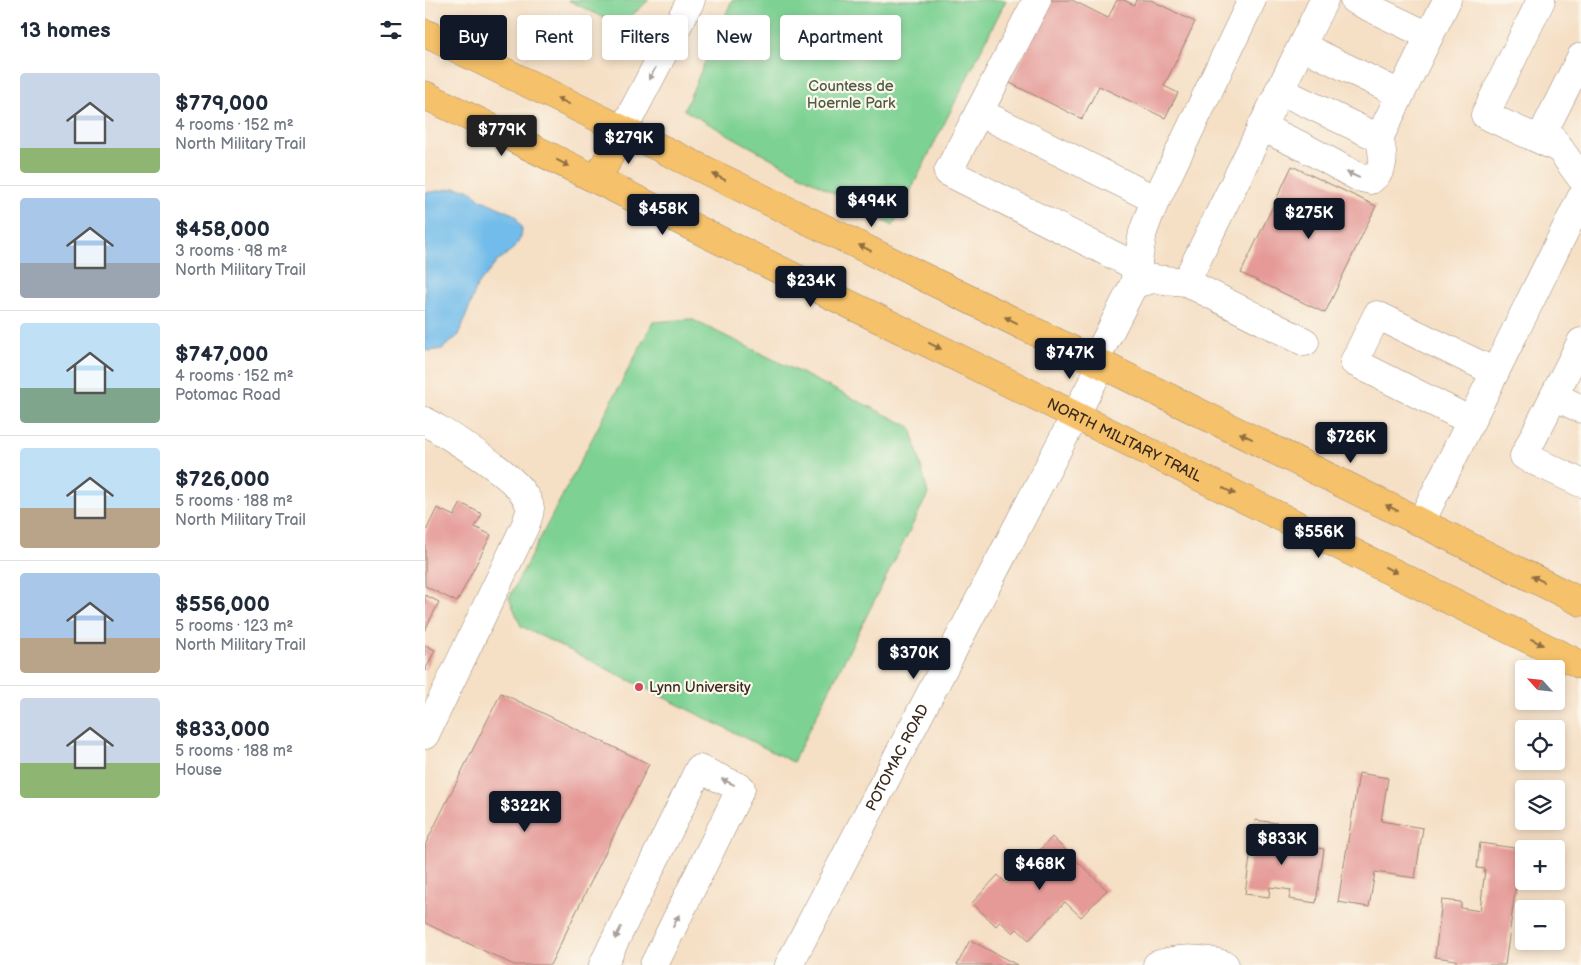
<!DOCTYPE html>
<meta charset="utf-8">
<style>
:root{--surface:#fff;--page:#f2f2f3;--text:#1f2937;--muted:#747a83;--line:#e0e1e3;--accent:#111827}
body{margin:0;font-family:"Balsamiq Sans",sans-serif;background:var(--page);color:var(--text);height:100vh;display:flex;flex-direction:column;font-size:19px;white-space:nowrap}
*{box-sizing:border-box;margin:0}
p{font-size:16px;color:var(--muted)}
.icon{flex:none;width:28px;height:28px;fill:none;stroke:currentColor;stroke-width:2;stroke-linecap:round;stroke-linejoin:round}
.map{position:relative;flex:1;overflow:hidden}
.panel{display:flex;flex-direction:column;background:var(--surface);width:425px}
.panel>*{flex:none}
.hud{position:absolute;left:15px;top:15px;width:475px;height:45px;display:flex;gap:10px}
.needle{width:32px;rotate:297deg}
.fabs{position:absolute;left:1090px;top:660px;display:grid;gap:10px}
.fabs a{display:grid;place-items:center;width:50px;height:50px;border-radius:5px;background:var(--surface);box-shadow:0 2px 8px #0003;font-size:25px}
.price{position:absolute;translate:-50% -42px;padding:0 11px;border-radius:5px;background:var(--accent);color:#fff;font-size:16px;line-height:32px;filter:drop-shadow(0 1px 2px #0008)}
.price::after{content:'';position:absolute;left:50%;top:30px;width:15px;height:11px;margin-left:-8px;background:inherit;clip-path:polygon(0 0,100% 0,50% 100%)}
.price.selected{background:#222;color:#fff}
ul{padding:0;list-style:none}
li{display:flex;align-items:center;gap:15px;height:125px;padding:0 20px}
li+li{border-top:1px solid var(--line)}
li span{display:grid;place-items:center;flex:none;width:140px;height:100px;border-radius:5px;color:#555}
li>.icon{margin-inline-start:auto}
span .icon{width:60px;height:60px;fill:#fffc;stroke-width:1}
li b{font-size:21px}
h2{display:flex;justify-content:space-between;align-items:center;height:60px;padding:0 20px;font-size:21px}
.pill{padding:0 18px;border-radius:5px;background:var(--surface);box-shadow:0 2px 8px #0003;font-size:18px;line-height:45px}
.pill.selected{background:var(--accent);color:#fff}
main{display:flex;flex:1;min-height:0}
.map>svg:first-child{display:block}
</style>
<main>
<section class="panel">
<h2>13 homes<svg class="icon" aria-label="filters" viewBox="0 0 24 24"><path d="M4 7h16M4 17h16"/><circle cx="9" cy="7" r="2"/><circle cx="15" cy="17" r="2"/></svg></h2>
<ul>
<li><span style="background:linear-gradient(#c9d6e8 75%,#8fb573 0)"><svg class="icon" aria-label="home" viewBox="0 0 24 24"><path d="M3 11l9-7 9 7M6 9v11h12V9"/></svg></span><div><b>$779,000</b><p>4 rooms · 152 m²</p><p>North Military Trail</p></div></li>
<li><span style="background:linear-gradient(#a9c7e8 65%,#9aa5b1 0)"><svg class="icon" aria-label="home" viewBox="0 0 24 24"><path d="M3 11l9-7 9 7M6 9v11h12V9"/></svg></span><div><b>$458,000</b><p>3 rooms · 98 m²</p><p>North Military Trail</p></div></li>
<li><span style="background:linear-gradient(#bfe0f5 65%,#7fa58c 0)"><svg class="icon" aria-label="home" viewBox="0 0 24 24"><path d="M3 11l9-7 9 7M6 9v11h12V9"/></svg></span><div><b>$747,000</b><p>4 rooms · 152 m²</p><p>Potomac Road</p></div></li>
<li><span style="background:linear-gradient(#bfe0f5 60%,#b9a48a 0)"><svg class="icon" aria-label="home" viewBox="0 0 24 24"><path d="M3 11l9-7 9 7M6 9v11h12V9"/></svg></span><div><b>$726,000</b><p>5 rooms · 188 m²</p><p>North Military Trail</p></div></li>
<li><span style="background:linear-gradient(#a9c7e8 65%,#b9a48a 0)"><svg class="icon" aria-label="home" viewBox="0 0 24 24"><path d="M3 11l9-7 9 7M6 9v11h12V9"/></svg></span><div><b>$556,000</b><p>5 rooms · 123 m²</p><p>North Military Trail</p></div></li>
<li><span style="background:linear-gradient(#c9d6e8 65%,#8fb573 0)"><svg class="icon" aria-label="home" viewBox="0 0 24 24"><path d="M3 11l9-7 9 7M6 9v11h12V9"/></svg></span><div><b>$833,000</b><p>5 rooms · 188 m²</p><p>House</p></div></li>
</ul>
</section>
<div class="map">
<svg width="1156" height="965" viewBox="0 0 1156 965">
<rect width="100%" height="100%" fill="#fbf7ec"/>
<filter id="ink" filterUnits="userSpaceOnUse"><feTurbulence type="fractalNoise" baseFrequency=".02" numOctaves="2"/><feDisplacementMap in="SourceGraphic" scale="10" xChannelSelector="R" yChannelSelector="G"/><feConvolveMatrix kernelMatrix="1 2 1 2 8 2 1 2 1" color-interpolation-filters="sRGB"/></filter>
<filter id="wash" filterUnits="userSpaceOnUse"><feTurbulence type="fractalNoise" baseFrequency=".0096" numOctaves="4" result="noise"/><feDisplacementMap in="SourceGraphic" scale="20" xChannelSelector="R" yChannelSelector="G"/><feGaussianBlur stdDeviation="1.12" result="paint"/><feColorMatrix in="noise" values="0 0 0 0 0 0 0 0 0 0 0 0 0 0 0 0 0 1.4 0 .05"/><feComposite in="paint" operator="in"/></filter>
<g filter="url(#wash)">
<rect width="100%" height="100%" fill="#f5dfc5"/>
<path fill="#7dd193" stroke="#5c7e58" d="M143 0H224L195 26Z
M307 0H581L468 226 259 110Z
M266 319 486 427 503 494 368 762 96 626 84 598 228 322Z"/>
<path fill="#71bcea" stroke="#567384" d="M30 188 44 189 55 199 90 215 97 229 96 237 90 247 72 262 52 286 34 335 17 349 5 351 0 350V193Z"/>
<g id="blocks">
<path fill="#e59a97" d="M626 0H647L683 18 692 0H699L709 5 711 0H726L770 22 739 86 753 93 740 118 674 86 657 119 585 83Z
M867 166 951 206 900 313 816 273Z
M36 503 57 514 50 527 66 535 32 602 0 586V533L12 508 29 516Z
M0 595 14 602 0 630Z
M0 645 10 650 0 671Z
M76 693 224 764 125 965H89L0 923V845Z
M934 773 963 778 956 821 998 828 990 878 950 872 944 907 913 902Z
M830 820 852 823 849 842 899 849 891 903 864 899 866 890 845 887 844 897 820 894Z
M627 837 682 890 656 917 640 902 604 940 592 929 588 933 575 921 571 926 547 903 573 875 582 884Z
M1055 843 1096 849 1080 965H1031V960L1010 957 1017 900 1036 902V908L1055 911 1060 869 1052 868Z
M545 940 592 965H532Z"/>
</g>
</g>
<g filter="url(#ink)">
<use href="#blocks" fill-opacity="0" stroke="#988472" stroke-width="1"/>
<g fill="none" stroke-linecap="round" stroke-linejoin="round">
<g stroke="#988472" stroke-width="29">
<g id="minor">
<path d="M612 0 523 172 714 268"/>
<path d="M929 0 1004 36"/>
<path d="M1116 0 1060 115 1135 149"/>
<path d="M877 46 975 94"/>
<path d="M1156 57 1120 129 1156 178"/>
<path d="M854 90 954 138 1022 0"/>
<path d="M554 112 731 200"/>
<path d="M836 127 879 147 933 177 946 180C961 168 959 155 954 138"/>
<path d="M198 130 266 0"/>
<path d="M761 282 899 0"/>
<path d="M709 284 729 279 761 282 880 342"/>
<path d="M1156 342 1129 396 1156 409"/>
<path d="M670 361 709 284 718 232 725 213 827 0"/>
<path d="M1129 396 1099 456 1156 483"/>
<path d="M0 421C25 437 101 479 105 508 105 513 102 521 100 526L0 735"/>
<path d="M1046 421 929 362 952 315 1070 372"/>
<path d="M996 522 1156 198"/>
<path d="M178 965 274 769 316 788 229 965"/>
<path id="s1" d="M364 965 677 364"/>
<path d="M732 965C754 957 778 958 800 965"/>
</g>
</g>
<g stroke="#988472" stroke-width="29">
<g id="major">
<path d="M0 33 670 361 1156 602"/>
<path id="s2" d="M0 95 1156 665"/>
<path d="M172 180 198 130"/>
</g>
</g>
<use href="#minor" stroke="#fff" stroke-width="28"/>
<use href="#major" stroke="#f5c16b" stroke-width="28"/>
</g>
<defs><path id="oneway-solid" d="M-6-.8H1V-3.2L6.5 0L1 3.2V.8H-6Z" transform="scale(1.25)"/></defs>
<g fill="#a79f9a">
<use href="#oneway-solid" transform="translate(227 74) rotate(118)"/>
<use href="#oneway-solid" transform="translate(928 175) rotate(-156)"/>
<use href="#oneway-solid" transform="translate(303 782) rotate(-155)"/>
<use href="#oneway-solid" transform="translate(251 921) rotate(-64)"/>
<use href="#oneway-solid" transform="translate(193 933) rotate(116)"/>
</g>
<g fill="#8f6e41">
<use href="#oneway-solid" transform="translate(138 101) rotate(-154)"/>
<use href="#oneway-solid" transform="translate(138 163) rotate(26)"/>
<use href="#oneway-solid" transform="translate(294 177) rotate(-154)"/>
<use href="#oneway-solid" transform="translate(440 248) rotate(-154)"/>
<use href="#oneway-solid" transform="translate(586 320) rotate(-154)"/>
<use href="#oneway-solid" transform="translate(510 346) rotate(26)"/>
<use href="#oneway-solid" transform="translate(821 436) rotate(-154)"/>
<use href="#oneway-solid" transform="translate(804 491) rotate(26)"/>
<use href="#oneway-solid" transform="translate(967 508) rotate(-154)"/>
<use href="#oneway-solid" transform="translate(966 570) rotate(26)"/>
<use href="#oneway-solid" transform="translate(1113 579) rotate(-154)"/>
<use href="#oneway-solid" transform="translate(1112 642) rotate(27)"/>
</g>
</g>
<circle fill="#d1495b" stroke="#fbf7ec" stroke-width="2" cx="214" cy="687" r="5"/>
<g text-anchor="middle" stroke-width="4.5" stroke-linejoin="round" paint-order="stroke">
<g font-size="15" fill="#4f5c41" stroke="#fbf7ec">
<text x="426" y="91">Countess de<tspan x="426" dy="17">Hoernle Park</tspan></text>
</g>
<g font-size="15" fill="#3b2a1e" stroke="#fbf7ec">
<text dy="5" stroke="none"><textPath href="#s2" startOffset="780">NORTH MILITARY TRAIL</textPath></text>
<text dy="5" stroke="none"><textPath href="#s1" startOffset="234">POTOMAC ROAD</textPath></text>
</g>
<g font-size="15" fill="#3b2a1e" stroke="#fbf7ec" text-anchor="start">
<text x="224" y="692">Lynn University</text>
</g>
</g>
</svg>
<div class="fabs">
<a><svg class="needle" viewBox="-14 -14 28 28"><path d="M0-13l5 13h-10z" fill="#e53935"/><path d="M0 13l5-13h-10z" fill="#747a83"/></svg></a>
<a><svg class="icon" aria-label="locate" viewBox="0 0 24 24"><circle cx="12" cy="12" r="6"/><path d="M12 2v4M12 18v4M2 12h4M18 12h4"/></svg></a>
<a><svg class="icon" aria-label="layers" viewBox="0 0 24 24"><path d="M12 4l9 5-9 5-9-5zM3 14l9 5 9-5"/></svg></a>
<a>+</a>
<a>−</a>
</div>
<b class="price selected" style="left:77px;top:157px">$779K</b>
<b class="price" style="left:204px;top:165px">$279K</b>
<b class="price" style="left:447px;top:228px">$494K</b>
<b class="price" style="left:238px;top:236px">$458K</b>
<b class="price" style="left:884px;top:240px">$275K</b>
<b class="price" style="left:386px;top:308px">$234K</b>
<b class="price" style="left:645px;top:380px">$747K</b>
<b class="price" style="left:926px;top:464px">$726K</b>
<b class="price" style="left:894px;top:559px">$556K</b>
<b class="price" style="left:489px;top:680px">$370K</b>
<b class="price" style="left:100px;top:833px">$322K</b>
<b class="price" style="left:857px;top:866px">$833K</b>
<b class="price" style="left:615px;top:891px">$468K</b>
<div class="hud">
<a class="pill selected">Buy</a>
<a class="pill">Rent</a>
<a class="pill">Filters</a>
<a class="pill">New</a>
<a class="pill">Apartment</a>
</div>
</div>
</main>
